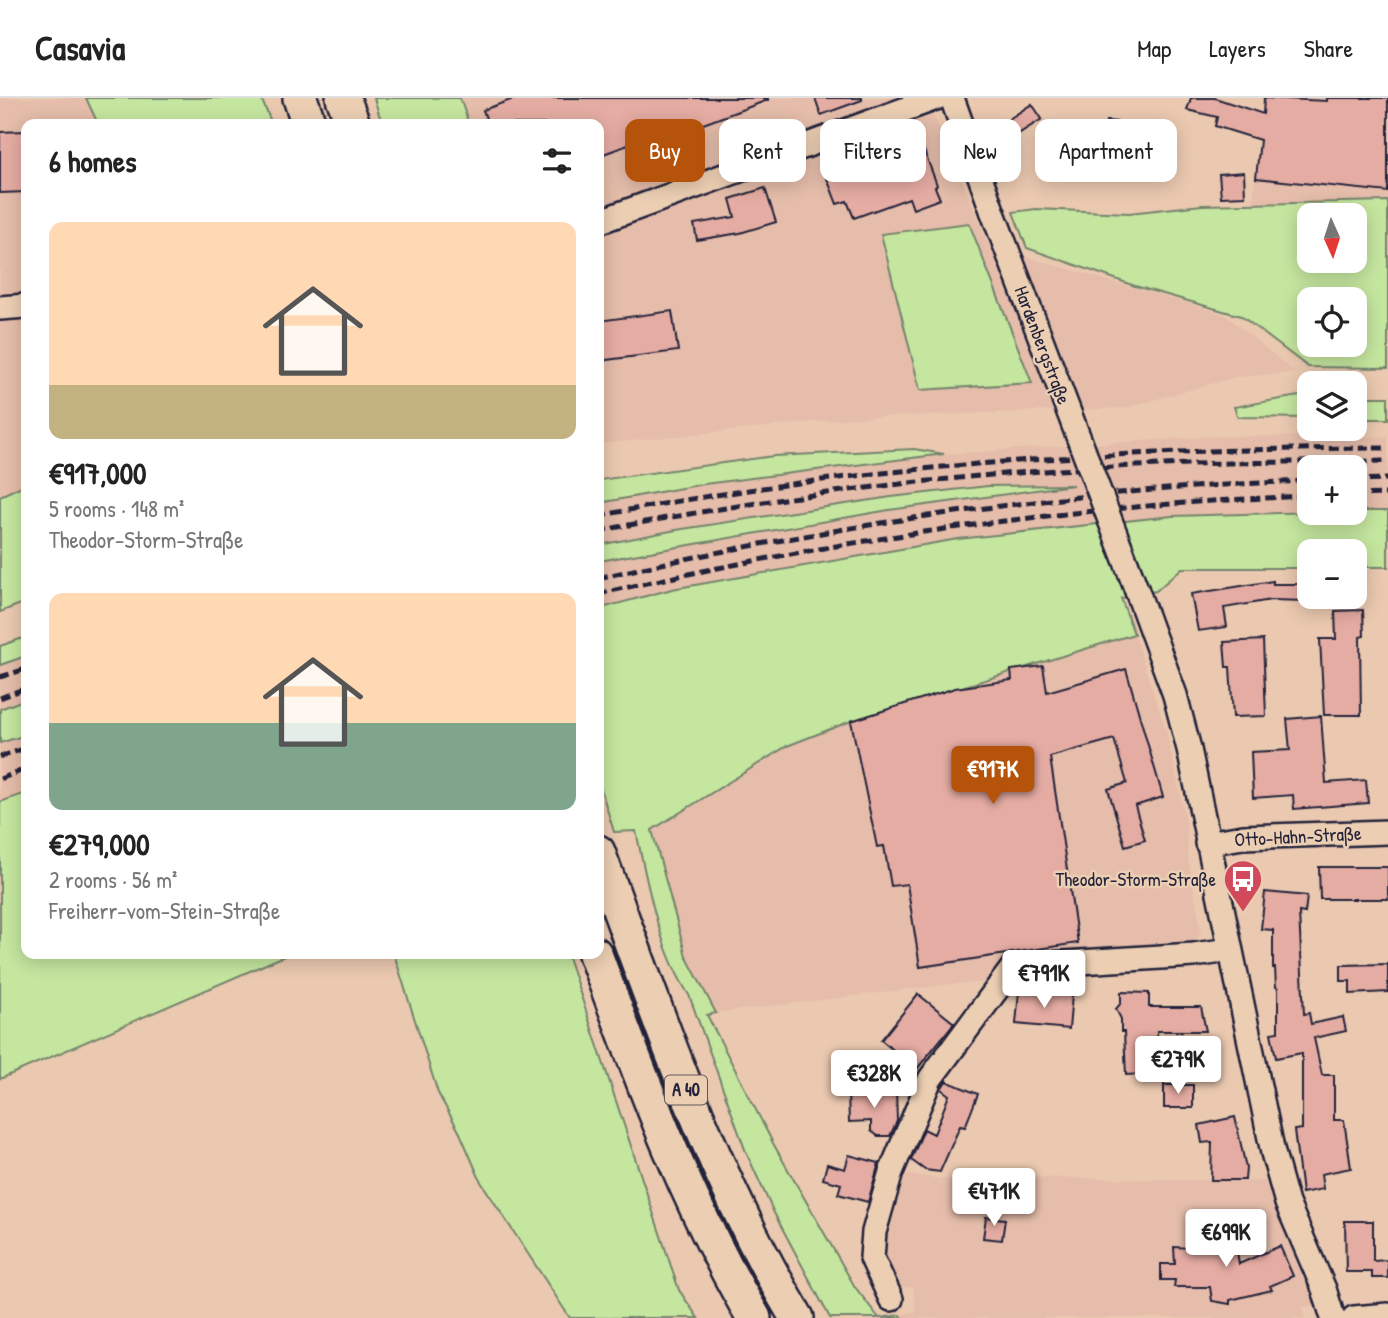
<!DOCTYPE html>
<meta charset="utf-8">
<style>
:root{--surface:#fff;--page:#f6f6f6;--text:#222;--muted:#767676;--line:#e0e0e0;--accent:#b45309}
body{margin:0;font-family:"Patrick Hand",sans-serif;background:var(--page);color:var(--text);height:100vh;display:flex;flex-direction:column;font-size:26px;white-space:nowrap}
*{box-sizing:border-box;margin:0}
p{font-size:23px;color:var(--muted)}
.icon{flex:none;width:38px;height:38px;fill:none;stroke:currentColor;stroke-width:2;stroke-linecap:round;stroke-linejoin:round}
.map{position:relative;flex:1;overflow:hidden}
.panel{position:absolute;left:21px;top:21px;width:583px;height:840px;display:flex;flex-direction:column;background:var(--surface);border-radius:14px;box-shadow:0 4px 18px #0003}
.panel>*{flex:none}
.hud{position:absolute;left:625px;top:21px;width:658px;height:63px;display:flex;gap:14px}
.needle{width:46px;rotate:177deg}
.buttons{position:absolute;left:1297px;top:105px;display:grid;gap:14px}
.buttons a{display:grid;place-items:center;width:70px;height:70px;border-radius:14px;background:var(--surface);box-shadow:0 4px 18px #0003;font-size:35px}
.price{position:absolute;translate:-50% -60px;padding:0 16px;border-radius:7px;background:#fff;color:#222;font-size:23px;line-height:46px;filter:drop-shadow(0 2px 4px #0008)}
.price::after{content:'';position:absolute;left:50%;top:42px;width:21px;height:16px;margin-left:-10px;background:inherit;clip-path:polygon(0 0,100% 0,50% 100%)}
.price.selected{background:var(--accent);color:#fff}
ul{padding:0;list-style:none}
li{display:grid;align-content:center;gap:14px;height:371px;padding:0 28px}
li span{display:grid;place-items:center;height:217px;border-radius:14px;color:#555}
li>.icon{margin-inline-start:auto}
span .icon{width:126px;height:126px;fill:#fffc;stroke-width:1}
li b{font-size:30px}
h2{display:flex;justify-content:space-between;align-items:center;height:84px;padding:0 28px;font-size:30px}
.pill{padding:0 24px;border-radius:14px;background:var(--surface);box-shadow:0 4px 18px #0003;font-size:24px;line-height:63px}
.pill.selected{background:var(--accent);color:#fff}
header{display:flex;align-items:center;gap:42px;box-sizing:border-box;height:98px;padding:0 35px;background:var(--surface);border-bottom:2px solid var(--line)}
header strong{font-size:33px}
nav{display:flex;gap:38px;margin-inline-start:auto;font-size:24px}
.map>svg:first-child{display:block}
</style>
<header>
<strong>Casavia</strong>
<nav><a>Map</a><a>Layers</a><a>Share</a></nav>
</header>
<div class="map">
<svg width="1388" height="1220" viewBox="0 0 1388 1220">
<rect width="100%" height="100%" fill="#ebc9b0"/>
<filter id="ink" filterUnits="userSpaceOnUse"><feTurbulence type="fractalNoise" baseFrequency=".0143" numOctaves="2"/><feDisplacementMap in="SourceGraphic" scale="14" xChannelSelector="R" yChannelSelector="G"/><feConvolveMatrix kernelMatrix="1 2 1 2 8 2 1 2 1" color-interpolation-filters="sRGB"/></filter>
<g filter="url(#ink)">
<path fill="#e5bdaa" d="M0 0H86L98 26H26V386L0 398Z
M460 0H925L954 62 989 148 1224 216 1296 275 1236 279 1125 310 855 320 599 346 598 26H469Z
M1264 0H1388V103L1253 106Z
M1216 338 1388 339V413H1355L1354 369H1309V414L1172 418 958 441 672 491 599 512V405L704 386 944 356Z
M1134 536 1167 635 1186 723 1188 760 1201 833 1198 841 1184 848 995 884 952 886 716 915 686 858 652 732 787 648 851 623Z
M26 558V695L0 704V567Z
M896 1075 1012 1090 1013 1079 1265 1083 1273 1108 1315 1209H1302L1304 1220H902L900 1217 916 1214 913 1189H900L892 1181 879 1156Z"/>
<path fill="#c5e69f" stroke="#74846d" stroke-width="2" fill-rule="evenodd" d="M86 0H261L272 26H98Z
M374 0H460L469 26H382Z
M1388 103V270L1308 269 1241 218 1135 188 1027 150 1013 114 1036 111 1129 115 1202 107ZM1309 117H1354V163H1309ZM1354 201V247H1309V201Z
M969 125 1032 285 920 292 881 136Z
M1299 298H1309V320L1238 319 1234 309Z
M1354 299H1388V321H1355Z
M914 351 944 356 704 386 599 405V382L774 358Z
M26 386V504L0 514V398Z
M1073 387 889 412 599 463V447L676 432 891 399 988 388Z
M1355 413H1388V469H1355L1354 453H1309V470H1182L1156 493 1121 500 1134 536 851 623 787 648 652 732 686 858 716 915 707 917 774 1047 855 1189 879 1220 900 1217 902 1220H830L773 1113 746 1054 689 897C658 849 648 788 636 733L614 734 599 685 598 511 672 491 958 441 1172 418Z
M26 539V558L0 567V548Z
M26 601V637L0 645V611Z
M26 695V856H289L0 981V704Z
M394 856H567L679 1192 698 1220H570L481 1084 460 1035 438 995Z"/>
<path fill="#e5aca3" stroke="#22223b" stroke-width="2" d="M516 0H768V2L671 38 669 32 598 58V26H488L483 12Z
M815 0H862V2L821 17Z
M1191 0H1215L1263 16 1264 0 1327 3V0H1388V94L1256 80 1260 42 1215 28 1217 19 1187 12Z
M1032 6 1042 21 1015 38 1006 23Z
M1106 23 1129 25 1126 59 1103 58Z
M26 33V94L0 95V34Z
M916 38 920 51 923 50 937 87 935 89 940 101 913 111 909 100 854 120 847 103 837 106 825 75 891 51 890 48Z
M1244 74 1245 98 1221 99 1219 76Z
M765 90 776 124 740 135 697 142 694 126 735 119 730 101Z
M672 213 678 253 598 263V223Z
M1273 483V486H1307V503L1271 502 1224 510 1227 529 1198 533 1191 496Z
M1363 512 1364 538 1360 539 1361 617H1324L1320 541H1336L1335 513Z
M1263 542 1266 618 1233 619 1230 569H1226L1224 544Z
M1043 568 1047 594 1126 571 1163 699 1135 708 1145 742 1125 748 1108 691 1127 685 1114 641 1050 659 1078 845 920 869 907 786 891 788 884 748 877 749 851 623 955 590 1012 582 1011 572Z
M1321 618 1326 685 1366 682 1368 705 1294 711 1293 697 1253 700 1251 654 1290 652 1287 621Z
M1319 769H1388V801H1320Z
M1265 794 1307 798 1305 815 1299 814 1304 916 1309 915 1311 926 1343 919 1346 933 1314 940 1322 977H1334V1022H1344L1351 1070 1321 1076 1323 1091 1302 1095 1294 1032 1302 1031V955L1276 960 1271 935 1278 934V890L1276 889 1275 870H1273V832L1261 831Z
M1388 866V894L1350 896V883H1341V867Z
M1019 893 1072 897 1069 931 1016 926Z
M1121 894 1149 895V909H1201L1206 933H1157L1159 975 1126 977 1124 934H1121V921L1116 911 1121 905Z
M918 896 954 925 917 971 881 942Z
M946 983 978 996 965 1029 960 1028 940 1074 925 1072 911 1062 924 1031 934 1036 949 997 941 991Z
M1164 987H1193V1010H1164Z
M896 992 897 1023 890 1038H878L871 1033V1023L849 1024 848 993Z
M1235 1019 1246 1070 1245 1082H1211L1212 1044 1202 1045 1199 1027Z
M849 1057 879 1065 868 1104 838 1096 841 1086 823 1081 827 1066 845 1071Z
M986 1119 1005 1121 1002 1142 983 1140Z
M1345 1123H1373V1163L1388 1162V1180H1372V1174H1346Z
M1218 1134 1219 1138 1234 1135 1239 1166 1280 1148 1293 1178 1270 1188 1272 1192 1230 1202V1206L1212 1203 1210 1189H1174L1175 1182H1161V1166H1175L1174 1149 1207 1151 1204 1137Z"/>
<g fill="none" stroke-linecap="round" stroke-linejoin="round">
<g stroke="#22223b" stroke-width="28">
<path id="minor" d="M952 0 993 115
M598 124 936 0
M0 210 26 208
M1137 493 1175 597 1189 651 1273 1055 1287 1105 1324 1191 1333 1220
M1207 745 1243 739 1388 734
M891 1201 872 1160 874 1134 891 1074 930 981 1014 868 1194 857 1230 852
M1354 1220 1388 1217"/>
</g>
<g stroke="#22223b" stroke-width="38">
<path id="highway" d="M300 0 309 26
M343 0 353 26
M598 754C657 913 709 1074 797 1220
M595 856C641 980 686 1105 754 1220"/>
</g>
<use href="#minor" stroke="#eccfb3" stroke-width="23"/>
<use href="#highway" stroke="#eccfb3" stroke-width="33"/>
<path stroke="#22223b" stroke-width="5" stroke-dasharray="10 5" stroke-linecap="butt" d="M1354 382 1388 381
M1354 397 1388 396
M598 418C860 366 1122 351 1388 350
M598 433C744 404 897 383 1044 373 1159 365 1273 364 1388 363
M598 480C831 427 1070 391 1309 383
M598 496C831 442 1070 407 1309 398
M0 579 26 571
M0 600 26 590
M0 659 26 650
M0 681 26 671"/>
<g stroke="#22223b" stroke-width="28" stroke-linecap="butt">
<path id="minor-bridge" d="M993 115 1137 493"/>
</g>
<use href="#minor-bridge" stroke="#eccfb3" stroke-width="23"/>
</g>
</g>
<defs>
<g id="bus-pin" transform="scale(2.0125)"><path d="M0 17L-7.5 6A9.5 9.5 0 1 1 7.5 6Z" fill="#d1495b" stroke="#eccfb3"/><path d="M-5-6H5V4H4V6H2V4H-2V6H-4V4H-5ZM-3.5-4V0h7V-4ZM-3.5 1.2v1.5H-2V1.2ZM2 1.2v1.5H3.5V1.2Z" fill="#fff"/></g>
</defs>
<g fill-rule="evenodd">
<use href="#bus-pin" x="1243" y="781"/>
</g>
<g text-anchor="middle" stroke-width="5" stroke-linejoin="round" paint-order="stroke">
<rect fill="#eccfb3" stroke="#5f565f" stroke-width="2" x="665" y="977.5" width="42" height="29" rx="5"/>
<g font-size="18" font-weight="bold" fill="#22223b">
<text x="686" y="998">A 40</text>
</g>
<g font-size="19" fill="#22223b" stroke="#eccfb3">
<text transform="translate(1043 247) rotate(69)" y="7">Hardenbergstraße</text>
<text transform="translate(1298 738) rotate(-3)" y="7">Otto-Hahn-Straße</text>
</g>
<g font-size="19" fill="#22223b" stroke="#eccfb3" text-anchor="end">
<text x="1216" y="788">Theodor-Storm-Straße</text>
</g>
</g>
</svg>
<div class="buttons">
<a><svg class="needle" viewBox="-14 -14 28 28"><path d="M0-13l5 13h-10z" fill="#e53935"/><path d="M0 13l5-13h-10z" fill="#767676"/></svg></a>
<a><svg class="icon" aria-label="locate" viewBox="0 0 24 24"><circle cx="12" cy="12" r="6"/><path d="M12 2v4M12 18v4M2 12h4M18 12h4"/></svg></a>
<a><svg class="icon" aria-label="layers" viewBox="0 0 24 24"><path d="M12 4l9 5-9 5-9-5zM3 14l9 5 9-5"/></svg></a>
<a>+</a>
<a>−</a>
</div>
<b class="price selected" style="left:993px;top:708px">€917K</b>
<b class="price" style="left:1044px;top:912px">€791K</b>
<b class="price" style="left:1178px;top:998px">€279K</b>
<b class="price" style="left:874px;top:1012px">€328K</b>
<b class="price" style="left:994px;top:1130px">€471K</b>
<b class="price" style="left:1226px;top:1171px">€699K</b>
<div class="hud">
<a class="pill selected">Buy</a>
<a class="pill">Rent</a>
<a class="pill">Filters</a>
<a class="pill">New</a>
<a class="pill">Apartment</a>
</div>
<section class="panel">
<h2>6 homes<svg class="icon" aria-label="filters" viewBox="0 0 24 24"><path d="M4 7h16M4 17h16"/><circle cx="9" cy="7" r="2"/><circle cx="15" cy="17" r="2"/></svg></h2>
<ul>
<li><span style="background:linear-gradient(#ffd9b3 75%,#c2b280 0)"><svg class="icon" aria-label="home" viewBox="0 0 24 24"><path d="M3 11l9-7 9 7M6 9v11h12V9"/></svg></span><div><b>€917,000</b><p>5 rooms · 148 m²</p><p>Theodor-Storm-Straße</p></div></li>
<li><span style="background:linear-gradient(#ffd9b3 60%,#7fa58c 0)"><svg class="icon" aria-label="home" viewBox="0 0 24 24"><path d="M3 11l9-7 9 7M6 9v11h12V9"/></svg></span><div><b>€279,000</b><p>2 rooms · 56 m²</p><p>Freiherr-vom-Stein-Straße</p></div></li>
</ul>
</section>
</div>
